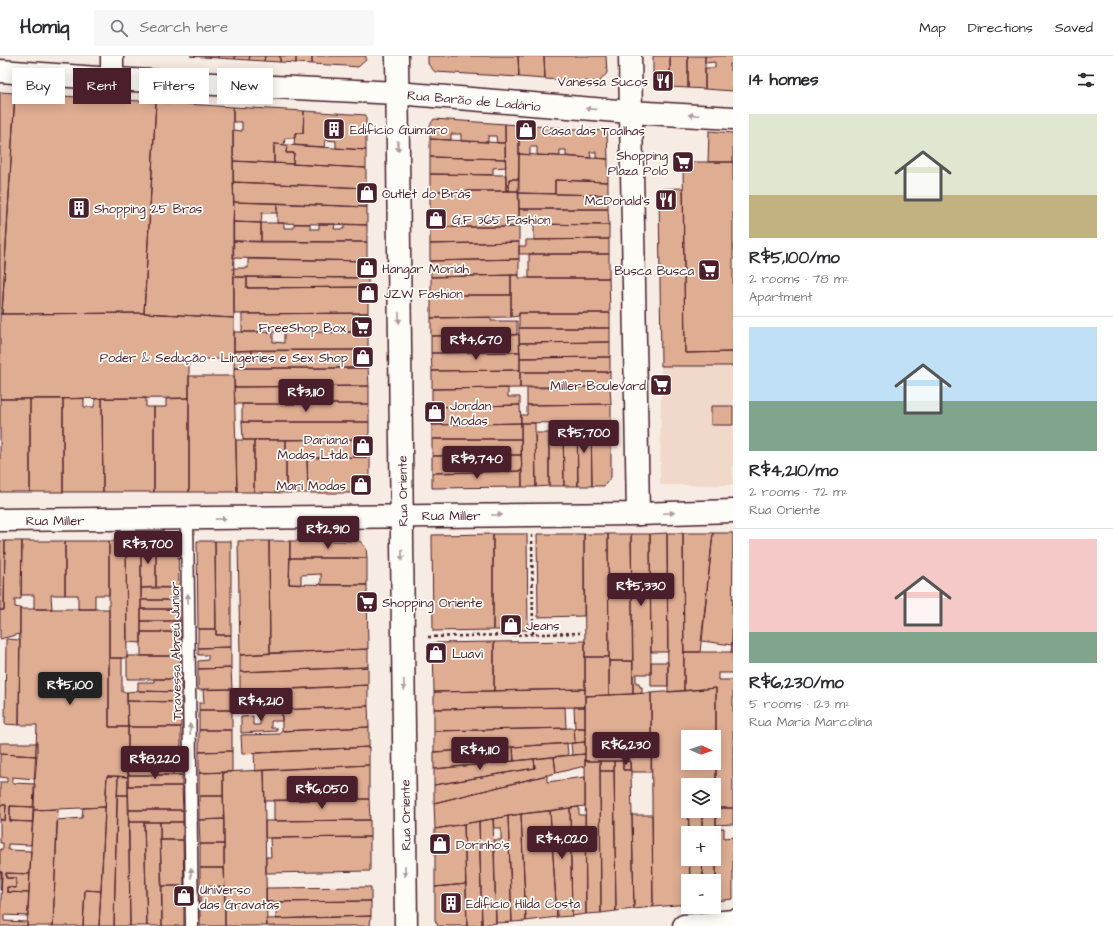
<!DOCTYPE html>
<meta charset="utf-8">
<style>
:root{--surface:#fff;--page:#f7f7f7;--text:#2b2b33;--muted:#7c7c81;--line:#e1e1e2;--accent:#4a1f2b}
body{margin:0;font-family:"Architects Daughter",sans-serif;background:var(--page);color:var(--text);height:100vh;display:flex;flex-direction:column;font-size:15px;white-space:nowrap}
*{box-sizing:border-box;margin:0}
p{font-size:13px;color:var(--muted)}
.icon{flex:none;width:22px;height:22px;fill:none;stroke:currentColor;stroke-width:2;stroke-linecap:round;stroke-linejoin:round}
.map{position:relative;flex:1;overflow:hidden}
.sheet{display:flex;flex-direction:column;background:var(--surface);width:380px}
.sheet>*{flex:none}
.hud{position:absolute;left:12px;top:12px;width:380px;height:36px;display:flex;gap:8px}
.needle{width:26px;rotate:92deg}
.tools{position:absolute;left:681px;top:674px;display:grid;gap:8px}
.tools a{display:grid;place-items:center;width:40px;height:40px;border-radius:0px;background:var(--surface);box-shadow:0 2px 10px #0003;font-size:20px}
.price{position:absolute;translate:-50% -34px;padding:0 9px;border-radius:4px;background:var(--accent);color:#fff;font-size:13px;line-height:26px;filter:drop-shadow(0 1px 2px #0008)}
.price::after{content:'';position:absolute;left:50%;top:24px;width:12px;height:9px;margin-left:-6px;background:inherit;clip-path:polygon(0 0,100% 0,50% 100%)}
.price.selected{background:#222;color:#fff}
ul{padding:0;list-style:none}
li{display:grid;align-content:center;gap:8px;height:212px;padding:0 16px}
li+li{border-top:1px solid var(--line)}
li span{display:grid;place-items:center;height:124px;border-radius:0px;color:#555}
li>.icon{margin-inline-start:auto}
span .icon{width:72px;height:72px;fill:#fffc;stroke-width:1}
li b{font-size:17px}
h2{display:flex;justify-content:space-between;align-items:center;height:48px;padding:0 16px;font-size:17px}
.pill{padding:0 14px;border-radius:0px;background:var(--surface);box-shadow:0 2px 10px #0003;font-size:14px;line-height:36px}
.pill.selected{background:var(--accent);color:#fff}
header{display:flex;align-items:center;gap:24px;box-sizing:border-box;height:56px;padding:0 20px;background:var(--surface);border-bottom:1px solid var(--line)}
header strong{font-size:19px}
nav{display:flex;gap:22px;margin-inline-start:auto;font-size:14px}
.search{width:280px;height:36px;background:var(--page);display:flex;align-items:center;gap:10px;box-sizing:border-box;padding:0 14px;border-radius:0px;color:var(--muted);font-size:15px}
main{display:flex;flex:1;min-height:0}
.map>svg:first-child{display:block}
</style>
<header>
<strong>Homiq</strong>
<div class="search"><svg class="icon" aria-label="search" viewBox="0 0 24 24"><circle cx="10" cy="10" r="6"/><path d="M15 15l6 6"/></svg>Search here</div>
<nav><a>Map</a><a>Directions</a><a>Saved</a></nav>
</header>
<main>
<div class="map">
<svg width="733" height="870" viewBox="0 0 733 870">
<rect width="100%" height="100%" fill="#f7ece3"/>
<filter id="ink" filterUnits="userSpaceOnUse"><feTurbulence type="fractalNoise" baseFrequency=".025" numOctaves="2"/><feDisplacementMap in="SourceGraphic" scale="8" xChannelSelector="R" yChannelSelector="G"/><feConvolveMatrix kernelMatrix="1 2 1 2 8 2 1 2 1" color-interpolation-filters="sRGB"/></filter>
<g filter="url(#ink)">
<path fill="#f0d9cb" d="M661 310H733V350L711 351V369H733V429H660Z"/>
<path fill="#dfad92" stroke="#4a1f2b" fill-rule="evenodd" d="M190 0H218V2Z
M218 0H235V3L218 2Z
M235 0H250L249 4 235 3Z
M250 0H265L264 5 249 4Z
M265 0H280V6L264 5Z
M280 0H296V7L280 6Z
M296 0H312V8L296 7Z
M312 0H366V4L358 11 347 10 312 8Z
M428 0H518L519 21 435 16 428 8Z
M518 0H544L545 23 519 21Z
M544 0H606L607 17 599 26 545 23Z
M653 0H670V31L657 30 653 24Z
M670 0H688V32L670 31Z
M688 0H705V33L688 32Z
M705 0H733V8H730V14H733V35L705 33V12H715V6L705 7Z
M0 36 15 37 2 258H0Z
M15 37 156 46 144 257 2 258Z
M156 46 233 51 234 262 144 257Z
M233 51 304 55 303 77H295V82H285L284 89 274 88V107L233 105V74L242 75V66H233Z
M304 55 366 59V94L336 92V85L325 84 324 91 294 89 295 77H303Z
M434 63 505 68V87H497L496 80H488V86L461 85V78H451V84L430 83V69Z
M505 68 519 69V123H509V135H506Z
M519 69 607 75 608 103 596 102V96H590L591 102 566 100V94H560V100L537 99V91H530V99L519 98Z
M709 75 733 77V106H708Z
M430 83 505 87V103L430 101Z
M274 88 287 89 286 97H294L293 108 274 107Z
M287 89 366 94V112L293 108 294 97H286Z
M519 98 608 103V126L555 124V138L518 137Z
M430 101 505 103 506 111 493 112V119L430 118Z
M233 105 366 112V132L233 126Z
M683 106H733V296L685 297Z
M430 118 506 119V135H430Z
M509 123H519V135H509Z
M555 124 608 126V139L555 138Z
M233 126 366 132 367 151 234 146Z
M683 132 685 297 733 296V310H661L659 133Z
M430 135H519V171H430Z
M518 137 608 139V153H519Z
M234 146 277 147V157H262L261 167 233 166Z
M277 147 367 151V169L277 167Z
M519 153H608L609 169 519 168Z
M233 166 261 167V186L233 185Z
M261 167H284V172H294V168H310V173H319V168H335L334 173H344V168L367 169V186H261Z
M534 168 609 169V183L534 184Z
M430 171H519V186L430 188Z
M609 183V198H519V190H526V184Z
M233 185 367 186V205L233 202Z
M519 186V203L430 205V188Z
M529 198H609V222H529Z
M248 203 367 205 368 222 234 221 233 212H248Z
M519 203V219L431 221 430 205Z
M511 219H519V222H609L610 257H519V260L511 261Z
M511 219V239H431V221Z
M234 221H247V232L368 231V257L234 258Z
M247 221 368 222V231L247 232Z
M431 239H511V261L431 262Z
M144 257 234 262V303H189V342L0 343V258Z
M368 257V276H242V258Z
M519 257H610V272H519Z
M491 261V265H517V279L431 280V262Z
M519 272H610V286L519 287Z
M234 276H273V286L284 287V276H368V294L234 295Z
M519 278 520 296H509V279Z
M465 279V286H477V279H509V296L431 297V280Z
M610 286V301L520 302 519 287Z
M252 294H368V312H244L245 300H252Z
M252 294V300H245L244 312H234V295Z
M509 296H520V314L432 315 431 297Z
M610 301V316H520V302Z
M234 312H368L369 330 234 331Z
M520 314V332L432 333V315Z
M520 316H610V331L520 332Z
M189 320H234L237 436H189Z
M369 330V348H235L234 331Z
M527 331H610L611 348 527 349Z
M508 332V341H520V349L432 351V333Z
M84 342V351H94L95 343 102 342 103 436H63V343Z
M102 342H146V351H154V436H103Z
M189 342V436H154V351H166V343Z
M0 343H30V436H0Z
M30 343H63V436H30Z
M242 348H369V366H242Z
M611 348V366L521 367V359H527V349Z
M520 349 521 367 432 369V351Z
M711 350H733V369H711Z
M242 366H369V383L243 384Z
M611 366V421L604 430H592L591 367Z
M521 367V383H432V369Z
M521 367H535L536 431H522Z
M549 367H563L564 430H549Z
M563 367H577L578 430H564Z
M577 367H591L592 430H578Z
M535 377H549V430L536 431Z
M369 383 370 401 286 402V384Z
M432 383H521V399L432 400Z
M236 384H254V436H237Z
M254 384H286V437L254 436Z
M521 399 522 415 432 417V400Z
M370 401V430L368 435 362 437H308L307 402Z
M286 402H307L308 437H286Z
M522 415V431L432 432V417Z
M667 477 668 596H651L650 478Z
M667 477H683L684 635 668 636Z
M683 477H713L700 596H684Z
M713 477H733L732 589 702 585Z
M493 478H527L528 574H493Z
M493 478V574L433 575 432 479Z
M537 478H584V560L538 561Z
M584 478H608L609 601H585Z
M608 478H631L633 605H609Z
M631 478H650L651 618H636V627H639L640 631H642V637L633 638Z
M0 485H5L4 554H0Z
M5 485H22L21 543H15V551L20 552V578L0 583V554H4Z
M22 485H65V539H51L52 553H34V539H21Z
M65 485H109V539H95V553H78V539H65Z
M109 485H126L127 602H109Z
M126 485 141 486V587L127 586Z
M197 485H215L216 573H198Z
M215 485H231V579H216Z
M238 485H269L270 597 240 599Z
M269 485H290L289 528 367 529 368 593 270 597Z
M290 485H360L366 492 367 502H290Z
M141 486H156V531L141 532Z
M156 486H178L179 532 156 531Z
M290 502H367V529H321V518L301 519V529L289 528Z
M141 532H179V544H141Z
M141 544H179V553H141Z
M20 553H109V671H128V721L107 720 105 751 33 754 37 669H19Z
M141 553H179L180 565H141Z
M141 565H180V576H141Z
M198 573H216V579H231V591L198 592Z
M733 575V596H731L732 589Z
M141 576H180V600H141Z
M6 583 20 584 19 669 5 668Z
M585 585V633L494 635V586Z
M494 586V635L434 636 433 587Z
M231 591V612L198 613V605L208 604V599H198V592Z
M368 593V611L240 616V599Z
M684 596H733V617H718V624H733V752H716V632L684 635Z
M127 600H180L181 623H127Z
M585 601H609V639L585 640Z
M109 602H122V636H127L128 671H109Z
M609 605H633V638L609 639Z
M651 606H668V630H651Z
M368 611V629L240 635V616Z
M231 612 232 633 198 634V613Z
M154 623H181V636L138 635V626H154Z
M368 629V650L279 654 278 634Z
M716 632V752H714V729H688L690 825H688V848L653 851 651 637ZM688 681H714V707H688Z
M203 633H232V654H199V647H204Z
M585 633V651L434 653V636Z
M278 634 279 654 241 656 240 635Z
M138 635 181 636V646L127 645V636Z
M651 637V716H631L630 705H585V640Z
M127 645 181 646V671H128Z
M368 650 369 671 282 675V654Z
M565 651 566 672 434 675V653Z
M574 651H585V672H575Z
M199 654H232V674H199Z
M282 654V665H271V672H277V675L241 677V661L253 660V669H260L261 655Z
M128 671H181V693H128Z
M369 671V691L242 698 241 679 280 678 281 675Z
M574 672H585V686L575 687Z
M574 672 575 687 434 696V675Z
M199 674H232V695L199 696Z
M585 686V698L572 699 571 687Z
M0 687H37V700L0 698Z
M567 687 568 699 514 705 513 691Z
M369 691V709L255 715 254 697Z
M513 691 514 705 434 713V696Z
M128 693H181L182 706H128Z
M232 695V716L199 717V696Z
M0 698 37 700 35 723 12 721V727L35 728 34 751 10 750V765L33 766 31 789 8 788V794L31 795 30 818 6 817V822H16V832L7 831V836L29 837 28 860 4 859V865L27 866V870H0L2 816H0V793H3V787H0V764H5L6 749H0V726H7V722L0 721Z
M585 698V710L556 717 554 701Z
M554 701 556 717 434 747V729L535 712 534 703Z
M534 703 535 712 434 729V713Z
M585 705H600L601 857 586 858Z
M600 705H614V715H600Z
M614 705H623V714H630L631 716 634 853 616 855Z
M623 705H630V714H623Z
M128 706H182V719H128Z
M369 709V743L265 745 264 714Z
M264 714 267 870H225L223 716Z
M600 715H614L616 855 601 857Z
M223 716V740H199V717Z
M128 719H182V730H128Z
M547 719V726L585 721V750L521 758 435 773 434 747Z
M107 720H118L114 870H99Z
M118 720 128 721V739H117Z
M128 730H182L183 754H129Z
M117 739H128L130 870H114Z
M199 740H223L224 763 199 764Z
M369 743 370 764 274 765V744Z
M0 749H6L5 764H0Z
M10 750 34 751 33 766 10 765Z
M105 751 101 835 85 834 83 870H53L57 764 82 762 83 752Z
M579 751V759H585L586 858 572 860 570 752Z
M570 752 572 860 557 861 550 755Z
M714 752H716V845H714V825H703L702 803H714V777H702V755H714Z
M716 752H733V768L716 769Z
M58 753 53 870H27L33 754Z
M129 754H183V766H129Z
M550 755 557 861 526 865 521 758Z
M688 755H702V777H689Z
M521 758 526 865 512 866 508 760Z
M632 759H652L653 851 634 853Z
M508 760 512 866 496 867 494 784H501V772H494L493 763Z
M224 763V788H200L199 764Z
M493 763 496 867 482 869 479 765Z
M370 764V781L265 782V765Z
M479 765 482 869 467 870 464 768Z
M129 766H144L147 870H130Z
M144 766H160L162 870H147Z
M160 766H183V784H160Z
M464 768 466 828 435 831V773Z
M724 772V782L733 781V843L716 845V773Z
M370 781V815L266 817V801H271L270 782Z
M160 784H183L184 830H162Z
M200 788H224V812H200Z
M689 803H702L703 825H690Z
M200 812H224L225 831 200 830Z
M0 816H2L1 834H0Z
M6 817 30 818 29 837 7 836V831L16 832V822H6Z
M466 828 467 870H438L435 864V831Z
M162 830H184V870H162Z
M200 830 225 831V870H200Z
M371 831V845L266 846V832Z
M85 834 101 835 99 870H83Z
M371 845V860L276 863V851L267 852 266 846Z
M371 860 370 870H267L266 863Z"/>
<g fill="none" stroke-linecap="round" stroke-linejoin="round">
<g stroke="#4a1f2b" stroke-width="15">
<path id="lane" d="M187 463 192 870"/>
</g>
<g stroke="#4a1f2b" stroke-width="25">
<path id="street" d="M112 0V23
M630 0 638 458"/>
</g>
<g stroke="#4a1f2b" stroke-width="25">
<path id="secondary" d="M397 0 406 870
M0 15 112 23 397 37 630 56 733 62
M0 464 638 458 733 455
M684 870 733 865"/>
</g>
<path stroke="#4a1f2b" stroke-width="2.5" stroke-dasharray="3 3" stroke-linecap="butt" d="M532 479 533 579
M428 581 580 577"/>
<use href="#lane" stroke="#fdfcf7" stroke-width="12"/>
<use href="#street" stroke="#fdfcf7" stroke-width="22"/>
<use href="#secondary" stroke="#fdfcf7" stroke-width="22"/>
</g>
<defs><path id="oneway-solid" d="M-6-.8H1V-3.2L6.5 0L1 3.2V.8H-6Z"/></defs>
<g fill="#ac999b">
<use href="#oneway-solid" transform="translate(591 53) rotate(-176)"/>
<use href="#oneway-solid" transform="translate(694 59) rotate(-178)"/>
<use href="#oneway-solid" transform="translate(398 90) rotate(89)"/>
<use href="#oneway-solid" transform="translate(399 262) rotate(89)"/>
<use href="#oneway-solid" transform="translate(669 457) rotate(-2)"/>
<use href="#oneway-solid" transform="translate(497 459)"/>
<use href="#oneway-solid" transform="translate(221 463) rotate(-1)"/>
<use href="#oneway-solid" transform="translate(402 499) rotate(89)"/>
<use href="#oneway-solid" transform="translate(188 543) rotate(-91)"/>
<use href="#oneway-solid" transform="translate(404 629) rotate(89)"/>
<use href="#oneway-solid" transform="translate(190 673) rotate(-91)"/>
<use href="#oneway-solid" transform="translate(405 815) rotate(89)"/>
<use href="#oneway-solid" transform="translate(191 817) rotate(-91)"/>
</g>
</g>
<defs>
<g id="restaurant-square" transform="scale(1.15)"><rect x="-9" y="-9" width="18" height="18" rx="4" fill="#4a1f2b" stroke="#fdfcf7"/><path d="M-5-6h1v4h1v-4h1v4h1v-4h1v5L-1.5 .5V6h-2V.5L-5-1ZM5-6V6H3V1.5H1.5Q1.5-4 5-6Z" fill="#fff"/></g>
<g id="building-square" transform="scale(1.15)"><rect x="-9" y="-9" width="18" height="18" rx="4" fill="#4a1f2b" stroke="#fdfcf7"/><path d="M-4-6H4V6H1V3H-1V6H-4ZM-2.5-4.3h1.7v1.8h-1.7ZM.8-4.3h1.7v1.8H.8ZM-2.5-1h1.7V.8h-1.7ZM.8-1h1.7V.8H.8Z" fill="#fff"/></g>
<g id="shop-square" transform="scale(1.15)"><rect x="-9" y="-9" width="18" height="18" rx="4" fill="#4a1f2b" stroke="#fdfcf7"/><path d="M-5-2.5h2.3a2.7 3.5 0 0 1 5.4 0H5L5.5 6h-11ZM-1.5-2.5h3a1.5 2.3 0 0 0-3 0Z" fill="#fff"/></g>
<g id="supermarket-square" transform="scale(1.15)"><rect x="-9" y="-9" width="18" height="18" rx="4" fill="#4a1f2b" stroke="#fdfcf7"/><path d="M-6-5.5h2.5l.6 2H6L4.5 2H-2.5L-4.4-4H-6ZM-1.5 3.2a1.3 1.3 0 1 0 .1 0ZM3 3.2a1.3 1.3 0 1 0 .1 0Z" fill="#fff"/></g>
</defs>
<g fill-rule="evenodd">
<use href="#restaurant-square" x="663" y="25"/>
<use href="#building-square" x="334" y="73"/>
<use href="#shop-square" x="526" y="74"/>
<use href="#supermarket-square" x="683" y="106"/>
<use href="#shop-square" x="367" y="137"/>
<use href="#restaurant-square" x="666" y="144"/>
<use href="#building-square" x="79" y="152"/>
<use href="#shop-square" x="436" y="163"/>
<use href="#shop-square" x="367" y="212"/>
<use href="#supermarket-square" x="709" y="214"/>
<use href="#shop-square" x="368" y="237"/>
<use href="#supermarket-square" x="362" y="271"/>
<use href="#shop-square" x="363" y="301"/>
<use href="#supermarket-square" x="661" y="329"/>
<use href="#shop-square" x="435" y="356"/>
<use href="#shop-square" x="363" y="390"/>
<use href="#shop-square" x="361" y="429"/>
<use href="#supermarket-square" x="367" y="546"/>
<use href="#shop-square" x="511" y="569"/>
<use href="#shop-square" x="436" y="597"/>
<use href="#shop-square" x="440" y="788"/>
<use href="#shop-square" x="184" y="840"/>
<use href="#building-square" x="451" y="847"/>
</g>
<g text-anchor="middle" stroke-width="3.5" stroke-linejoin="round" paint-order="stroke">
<g font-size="13" fill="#4a1f2b" stroke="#fdfcf7" text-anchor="start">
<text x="648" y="30" text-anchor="end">Vanessa Sucos</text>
<text x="350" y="78">Edifício Guimaro</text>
<text x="542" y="79">Casa das Toalhas</text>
<text x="668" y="104" text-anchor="end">Shopping<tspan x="668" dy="15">Plaza Polo</tspan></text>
<text x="382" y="142">Outlet do Brás</text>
<text x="650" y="149" text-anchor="end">McDonald's</text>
<text x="94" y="157">Shopping 25 Bras</text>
<text x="452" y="168">G.F 365 Fashion</text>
<text x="382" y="217">Hangar Moriah</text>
<text x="694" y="219" text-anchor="end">Busca Busca</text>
<text x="384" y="242">JZW Fashion</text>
<text x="346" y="276" text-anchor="end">FreeShop Box</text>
<text x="348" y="306" text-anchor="end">Poder &amp; Sedução - Lingeries e Sex Shop</text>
<text x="646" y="334" text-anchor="end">Miller Boulevard</text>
<text x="450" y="354">Jordan<tspan x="450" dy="15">Modas</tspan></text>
<text x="348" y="388" text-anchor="end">Dariana<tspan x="348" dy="15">Modas Ltda</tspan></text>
<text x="346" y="434" text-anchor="end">Mari Modas</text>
<text x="382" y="551">Shopping Oriente</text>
<text x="526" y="574">Jeans</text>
<text x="452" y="602">Luavi</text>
<text x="456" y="793">Dorinho's</text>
<text x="200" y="838">Universo<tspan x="200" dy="15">das Gravatas</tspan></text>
<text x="466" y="852">Edifício Hilda Costa</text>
</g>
<g font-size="13" fill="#4a1f2b" stroke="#fdfcf7">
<text transform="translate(474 44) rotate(5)" y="5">Rua Barão de Ladário</text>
<text transform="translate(402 435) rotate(-91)" y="5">Rua Oriente</text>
<text x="451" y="464">Rua Miller</text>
<text x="55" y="469">Rua Miller</text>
<text transform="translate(175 595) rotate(-91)" y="5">Travessa Abreú Junior</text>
<text transform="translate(405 759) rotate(-91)" y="5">Rua Oriente</text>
</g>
</g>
</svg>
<div class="tools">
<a><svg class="needle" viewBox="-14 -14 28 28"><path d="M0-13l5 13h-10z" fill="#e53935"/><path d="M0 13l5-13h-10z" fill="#7c7c81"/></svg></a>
<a><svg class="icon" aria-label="layers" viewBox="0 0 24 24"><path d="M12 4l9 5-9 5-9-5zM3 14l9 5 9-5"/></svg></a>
<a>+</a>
<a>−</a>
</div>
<b class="price" style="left:476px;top:305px">R$4,670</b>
<b class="price" style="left:306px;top:357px">R$3,110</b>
<b class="price" style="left:584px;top:398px">R$5,700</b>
<b class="price" style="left:477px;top:424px">R$9,740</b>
<b class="price" style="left:328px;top:494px">R$2,910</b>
<b class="price" style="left:148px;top:509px">R$3,700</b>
<b class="price" style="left:641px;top:551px">R$5,330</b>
<b class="price selected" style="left:70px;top:650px">R$5,100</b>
<b class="price" style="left:261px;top:666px">R$4,210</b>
<b class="price" style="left:626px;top:710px">R$6,230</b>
<b class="price" style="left:480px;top:715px">R$4,110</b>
<b class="price" style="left:155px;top:724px">R$8,220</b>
<b class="price" style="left:322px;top:754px">R$6,050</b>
<b class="price" style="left:562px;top:804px">R$4,020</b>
<div class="hud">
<a class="pill">Buy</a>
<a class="pill selected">Rent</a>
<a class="pill">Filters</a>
<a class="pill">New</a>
</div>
</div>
<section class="sheet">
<h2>14 homes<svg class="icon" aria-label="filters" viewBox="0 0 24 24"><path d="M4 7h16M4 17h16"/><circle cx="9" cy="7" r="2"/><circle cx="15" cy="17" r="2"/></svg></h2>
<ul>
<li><span style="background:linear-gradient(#dfe7d0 65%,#c2b280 0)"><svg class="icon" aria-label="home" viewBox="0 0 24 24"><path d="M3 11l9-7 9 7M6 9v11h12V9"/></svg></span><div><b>R$5,100/mo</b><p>2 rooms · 78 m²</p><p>Apartment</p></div></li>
<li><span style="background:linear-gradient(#bfe0f5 60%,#7fa58c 0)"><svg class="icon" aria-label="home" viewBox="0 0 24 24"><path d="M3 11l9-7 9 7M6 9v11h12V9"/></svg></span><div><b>R$4,210/mo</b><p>2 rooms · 72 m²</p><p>Rua Oriente</p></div></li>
<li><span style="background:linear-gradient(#f6c9c9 75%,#7fa58c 0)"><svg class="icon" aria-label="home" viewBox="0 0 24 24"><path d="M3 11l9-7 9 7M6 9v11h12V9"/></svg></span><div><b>R$6,230/mo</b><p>5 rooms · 123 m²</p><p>Rua Maria Marcolina</p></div></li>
</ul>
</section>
</main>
